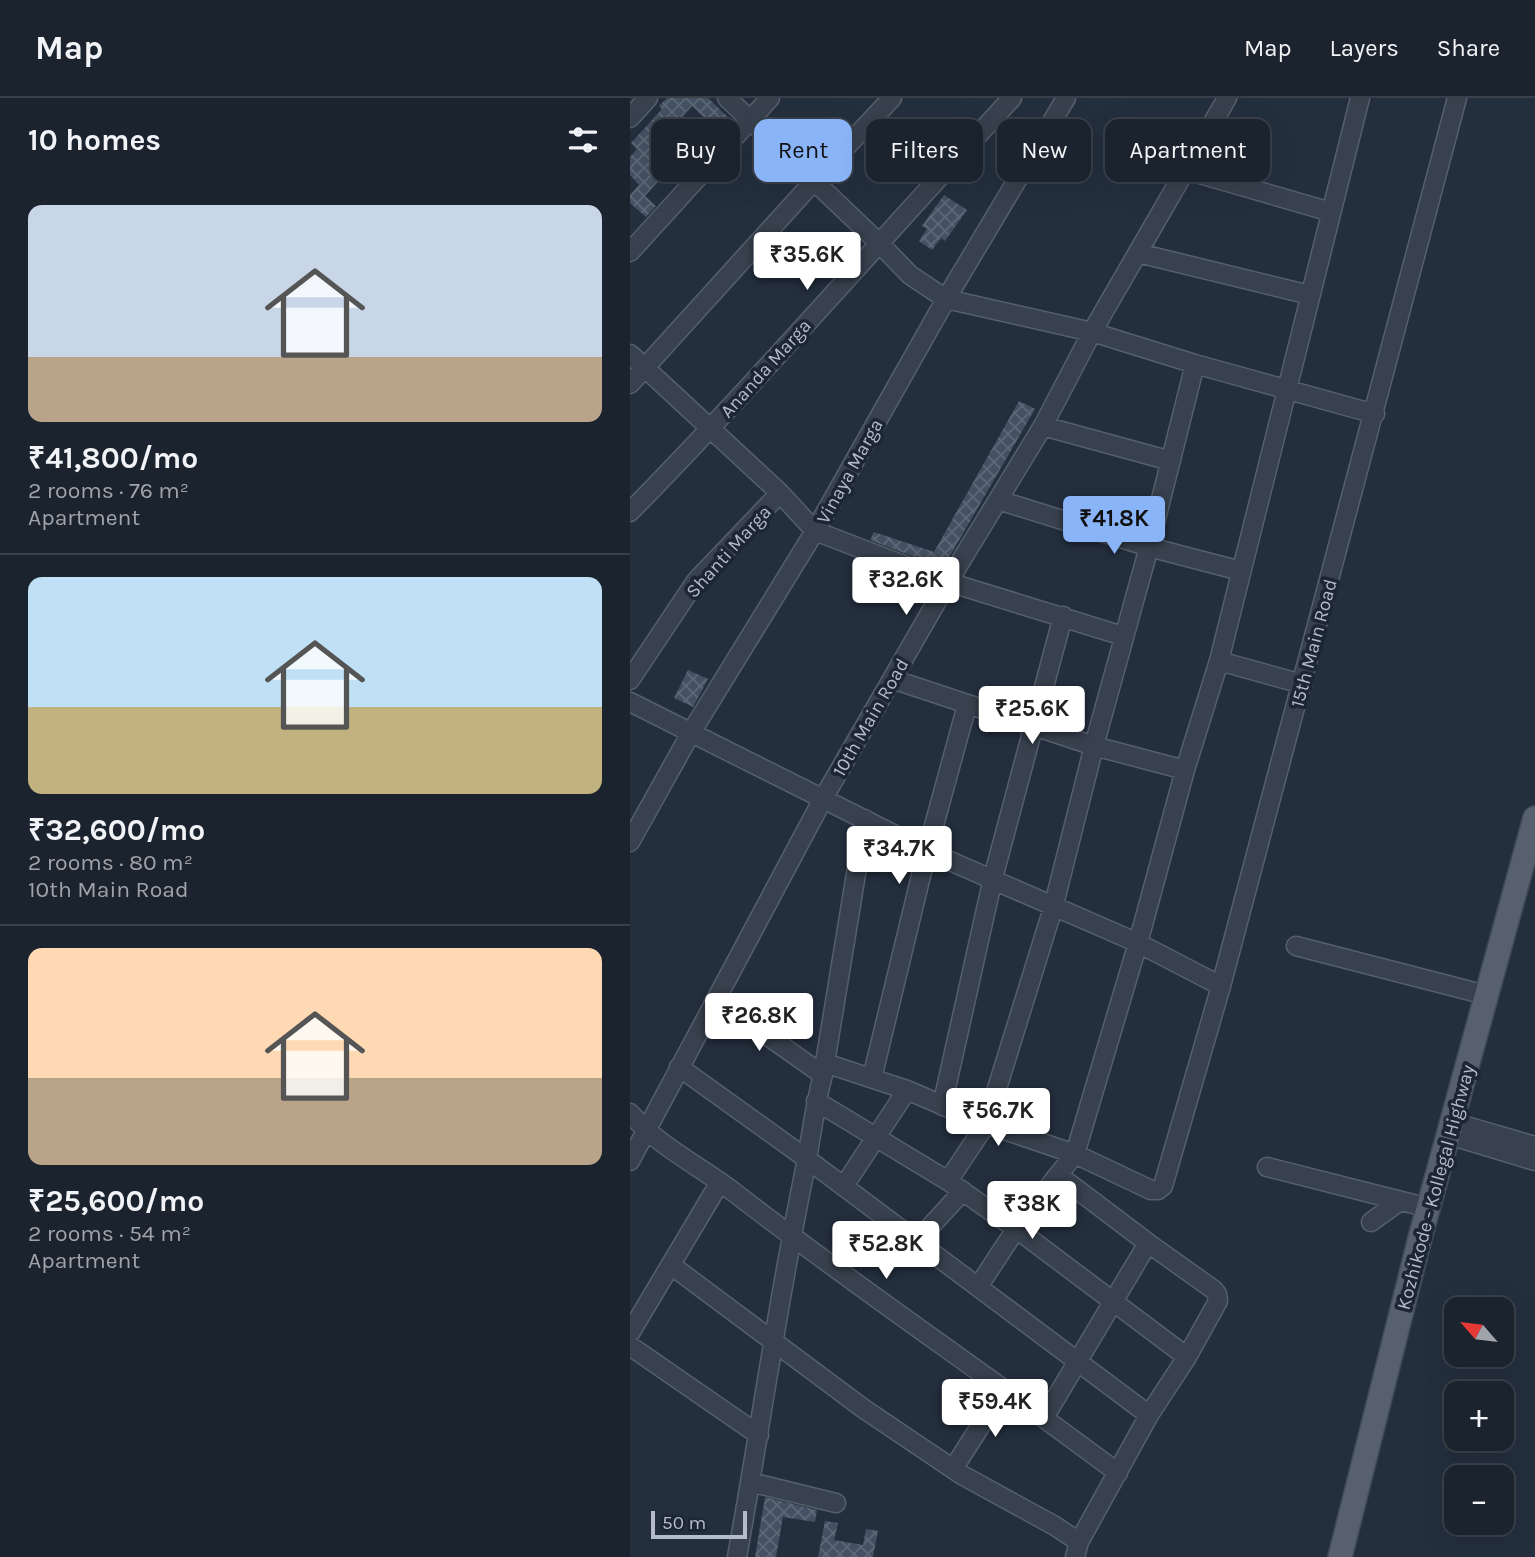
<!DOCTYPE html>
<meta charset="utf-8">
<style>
:root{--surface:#1b232e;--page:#242b36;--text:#f1f3f6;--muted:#a0a4aa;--line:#39404a;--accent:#8ab4f8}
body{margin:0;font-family:Karla,sans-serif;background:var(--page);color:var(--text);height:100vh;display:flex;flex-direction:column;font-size:26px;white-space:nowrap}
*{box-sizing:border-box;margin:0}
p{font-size:23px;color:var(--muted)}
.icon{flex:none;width:38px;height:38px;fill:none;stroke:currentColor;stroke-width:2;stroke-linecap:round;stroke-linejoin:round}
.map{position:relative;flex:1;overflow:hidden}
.sheet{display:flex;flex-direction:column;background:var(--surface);width:630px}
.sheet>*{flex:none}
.banner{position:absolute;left:21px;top:21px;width:665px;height:63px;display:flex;gap:14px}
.needle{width:46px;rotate:298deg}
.fabs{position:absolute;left:814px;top:1199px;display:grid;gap:14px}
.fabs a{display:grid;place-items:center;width:70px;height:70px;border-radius:14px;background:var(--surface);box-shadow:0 7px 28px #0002,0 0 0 2px var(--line);font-size:35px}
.scale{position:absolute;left:21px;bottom:18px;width:96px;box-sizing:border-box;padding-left:7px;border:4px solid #b4bcc9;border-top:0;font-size:19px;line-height:24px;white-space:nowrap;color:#b4bcc9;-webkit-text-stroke:5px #1d2633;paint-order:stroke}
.price{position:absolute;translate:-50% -60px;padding:0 16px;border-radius:7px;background:#fff;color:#222;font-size:23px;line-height:46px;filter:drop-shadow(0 2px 4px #0008)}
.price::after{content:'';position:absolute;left:50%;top:42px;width:21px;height:16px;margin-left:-10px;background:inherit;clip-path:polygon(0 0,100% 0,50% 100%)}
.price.on{background:var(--accent);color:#111}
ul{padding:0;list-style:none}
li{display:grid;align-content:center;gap:14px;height:371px;padding:0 28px}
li+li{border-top:2px solid var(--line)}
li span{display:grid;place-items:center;height:217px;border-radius:14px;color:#555}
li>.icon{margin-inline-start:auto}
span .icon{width:126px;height:126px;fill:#fffc;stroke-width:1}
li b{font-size:30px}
h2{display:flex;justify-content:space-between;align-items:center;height:84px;padding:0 28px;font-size:30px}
.pill{padding:0 24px;border-radius:14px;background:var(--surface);box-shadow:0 7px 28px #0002,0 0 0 2px var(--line);font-size:24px;line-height:63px}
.pill.on{background:var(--accent);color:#111}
header{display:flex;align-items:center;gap:42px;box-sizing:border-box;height:98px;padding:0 35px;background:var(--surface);border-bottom:2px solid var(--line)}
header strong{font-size:33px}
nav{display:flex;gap:38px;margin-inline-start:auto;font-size:24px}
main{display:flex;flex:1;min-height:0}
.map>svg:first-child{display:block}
</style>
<header>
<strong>Map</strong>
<nav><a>Map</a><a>Layers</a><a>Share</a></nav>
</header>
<main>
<section class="sheet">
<h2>10 homes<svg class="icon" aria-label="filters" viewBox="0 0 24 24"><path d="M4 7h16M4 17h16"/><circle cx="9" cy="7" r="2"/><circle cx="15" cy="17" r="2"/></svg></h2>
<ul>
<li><span style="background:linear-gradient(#c9d6e8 70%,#b9a48a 0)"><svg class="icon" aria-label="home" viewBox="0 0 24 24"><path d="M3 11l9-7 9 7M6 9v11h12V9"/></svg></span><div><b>₹41,800/mo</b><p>2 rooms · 76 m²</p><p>Apartment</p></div></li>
<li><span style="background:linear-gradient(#bfe0f5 60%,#c2b280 0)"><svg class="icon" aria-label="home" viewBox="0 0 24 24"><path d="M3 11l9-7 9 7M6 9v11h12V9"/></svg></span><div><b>₹32,600/mo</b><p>2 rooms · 80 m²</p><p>10th Main Road</p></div></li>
<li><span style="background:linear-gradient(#ffd9b3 60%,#b9a48a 0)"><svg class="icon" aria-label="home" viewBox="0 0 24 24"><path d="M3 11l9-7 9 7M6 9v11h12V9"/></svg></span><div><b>₹25,600/mo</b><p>2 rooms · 54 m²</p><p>Apartment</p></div></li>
</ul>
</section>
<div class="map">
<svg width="905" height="1459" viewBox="0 0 905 1459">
<defs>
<pattern id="building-cross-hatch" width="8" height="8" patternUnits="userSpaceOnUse" patternTransform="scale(1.75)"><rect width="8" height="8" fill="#455162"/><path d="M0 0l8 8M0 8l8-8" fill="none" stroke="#5d6877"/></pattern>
</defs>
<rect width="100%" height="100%" fill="#242f3e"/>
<path fill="url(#building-cross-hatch)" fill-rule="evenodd" d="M37 0H78L103 24 73 52 75 54 47 85 36 75 15 98 26 108 16 119 0 105V97L9 87 0 77V59L7 51 1 45 32 11 29 8ZM62 8 77 22 60 40 45 27Z
M314 97 337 112 315 143 311 140 302 152 289 143 297 131 292 128Z
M389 303 405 311 313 470 240 442 244 434 304 454Z
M58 572 78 581 63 609 44 600Z
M135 1399 187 1412 185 1424 153 1419 146 1459H125Z
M195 1423 208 1425 204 1442 233 1447 236 1431 248 1433 243 1459H188Z"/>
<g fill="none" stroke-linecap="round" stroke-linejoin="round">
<g stroke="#565f6c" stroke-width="21">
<path id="minor" d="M97 0 248 144 280 177 316 201 462 234 565 266 745 316
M0 20 18 0
M556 72 701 114
M0 154 140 0
M508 155 680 197
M0 256 150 395 185 433 318 484 493 538
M0 286 184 83 262 0
M413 328 541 363
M368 402 519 449 611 473
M0 414C131 280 254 138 382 0
M589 563 672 586
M262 581 464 648 555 672
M0 582 66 483 150 395
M0 604 297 753 508 845 591 888
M0 744 62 633 185 433 316 201 436 0
M666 848 856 897
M87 902 193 977
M195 965 277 992 356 1026 445 1056 521 1092H528L533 1088 591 888 827 0
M49 969 177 1061 519 1317
M242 980 297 753 337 607
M186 1003 318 1083 392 1135 557 1259
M312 1008 363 780 433 518
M0 1015C29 1049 70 1068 105 1095 230 1192 362 1280 488 1375
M836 1028 905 1048
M832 1041 905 1063
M0 1063 194 699 318 484 413 328 462 234 597 0
M637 1069 799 1110
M318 1083 356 1026 423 810 464 648 519 449 565 266
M214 1088 277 992
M741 1124 770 1103
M287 1143 333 1093
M41 1167 234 1311 332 1377 425 1428 449 1444
M348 1189 386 1131 428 1077
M0 1235 90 1084
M0 1248 129 1337
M414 1320 518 1145
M323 1371 374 1291
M120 1384 206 1405
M107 1459C130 1332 148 1203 174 1076 181 1043 184 1010 193 977L235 721
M445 1459 449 1444 519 1317 557 1259 588 1203 587 1196 584 1192 518 1145 428 1077 445 1056 508 845 555 672 589 563 730 0"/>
</g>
<g stroke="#414a57" stroke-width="26">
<path id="major" d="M710 1459 790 1140 905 720"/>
</g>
<use href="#minor" stroke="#38414e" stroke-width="18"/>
<use href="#major" stroke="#56606e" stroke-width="23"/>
</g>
<g text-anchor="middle" stroke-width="7" stroke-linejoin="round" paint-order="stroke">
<g font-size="19" fill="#b4bcc9" stroke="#1d2633">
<text transform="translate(135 270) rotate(-48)" y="7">Ananda Marga</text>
<text transform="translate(219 373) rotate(-61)" y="7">Vinaya Marga</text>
<text transform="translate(98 453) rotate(-48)" y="7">Shanti Marga</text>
<text transform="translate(683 545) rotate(-75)" y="7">15th Main Road</text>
<text transform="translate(240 619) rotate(-60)" y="7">10th Main Road</text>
<text transform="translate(805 1089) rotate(-75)" y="7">Kozhikode - Kollegal Highway</text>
</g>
</g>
</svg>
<div class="fabs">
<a><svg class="needle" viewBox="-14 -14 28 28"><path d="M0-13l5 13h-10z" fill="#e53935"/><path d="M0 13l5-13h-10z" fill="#a0a4aa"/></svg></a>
<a>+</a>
<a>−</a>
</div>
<div class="scale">50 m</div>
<b class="price" style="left:177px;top:194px">₹35.6K</b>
<b class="price on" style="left:484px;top:458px">₹41.8K</b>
<b class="price" style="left:276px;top:519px">₹32.6K</b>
<b class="price" style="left:402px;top:648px">₹25.6K</b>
<b class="price" style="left:269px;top:788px">₹34.7K</b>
<b class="price" style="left:129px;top:955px">₹26.8K</b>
<b class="price" style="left:368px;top:1050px">₹56.7K</b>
<b class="price" style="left:402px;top:1143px">₹38K</b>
<b class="price" style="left:256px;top:1183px">₹52.8K</b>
<b class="price" style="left:365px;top:1341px">₹59.4K</b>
<div class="banner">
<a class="pill">Buy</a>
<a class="pill on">Rent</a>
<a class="pill">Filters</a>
<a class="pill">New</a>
<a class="pill">Apartment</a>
</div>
</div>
</main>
